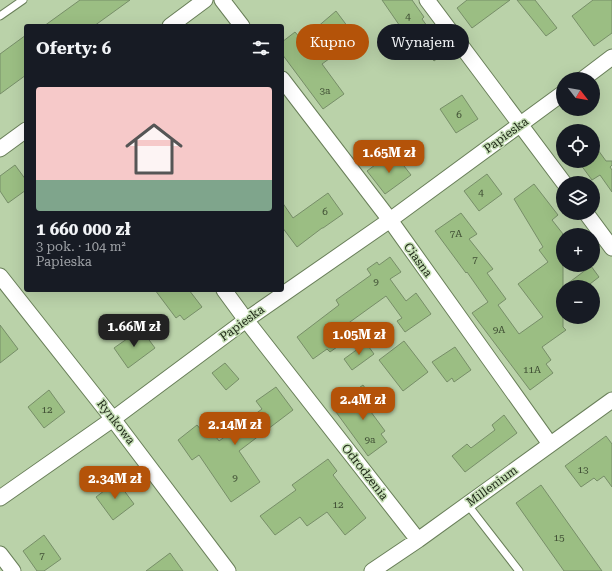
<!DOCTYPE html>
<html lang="pl">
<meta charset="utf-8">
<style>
:root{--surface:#171b24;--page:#20242c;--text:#f1f3f6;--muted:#9ea1a6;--line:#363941;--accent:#b45309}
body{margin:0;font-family:"Roboto Serif",serif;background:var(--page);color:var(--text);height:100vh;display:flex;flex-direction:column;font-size:15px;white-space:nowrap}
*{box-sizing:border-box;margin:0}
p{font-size:13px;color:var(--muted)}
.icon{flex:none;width:22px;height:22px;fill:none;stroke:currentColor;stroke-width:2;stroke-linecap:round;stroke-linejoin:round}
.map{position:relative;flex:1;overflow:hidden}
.drawer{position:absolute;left:24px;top:24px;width:260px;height:268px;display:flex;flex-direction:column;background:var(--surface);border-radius:4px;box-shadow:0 4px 16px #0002}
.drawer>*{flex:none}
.guide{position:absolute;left:296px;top:24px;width:256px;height:36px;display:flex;gap:8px}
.needle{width:26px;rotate:121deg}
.fabs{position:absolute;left:556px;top:72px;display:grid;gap:8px}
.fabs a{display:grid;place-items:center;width:44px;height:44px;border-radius:50%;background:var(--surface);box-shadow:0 4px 16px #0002;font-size:20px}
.price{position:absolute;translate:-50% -34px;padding:0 9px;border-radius:8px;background:var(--accent);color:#fff;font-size:13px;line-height:26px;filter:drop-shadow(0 1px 2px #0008)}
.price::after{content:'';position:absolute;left:50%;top:24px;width:12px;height:9px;margin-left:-6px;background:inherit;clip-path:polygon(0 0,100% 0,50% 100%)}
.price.selected{background:#222;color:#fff}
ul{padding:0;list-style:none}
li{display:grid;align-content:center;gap:8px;height:212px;padding:0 12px}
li+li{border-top:1px solid var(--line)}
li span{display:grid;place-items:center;height:124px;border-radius:4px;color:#555}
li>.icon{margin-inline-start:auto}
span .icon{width:72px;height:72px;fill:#fffc;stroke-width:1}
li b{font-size:17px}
h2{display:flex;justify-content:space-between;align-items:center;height:48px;padding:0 12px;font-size:17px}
.tag{padding:0 14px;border-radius:18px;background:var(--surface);box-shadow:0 4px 16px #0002;font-size:14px;line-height:36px}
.tag.selected{background:var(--accent);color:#fff}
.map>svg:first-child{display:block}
</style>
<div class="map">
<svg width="612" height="571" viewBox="0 0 612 571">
<rect width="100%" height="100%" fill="#bad2a9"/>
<path fill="#9bbe83" stroke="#778e68" d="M80 0H130L94 26H44Z
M382 0H412L424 17 422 19 446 52 434 61 410 27 404 32Z
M467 0H510L472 28 457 8Z
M517 0H535L557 28 546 36Z
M593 0H612V33L594 46 572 16Z
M336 11 354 35 330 52 333 56 322 64 344 94 323 109 282 54V42L295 32 302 40Z
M26 35V75L0 94V54Z
M462 95 478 119 456 133 440 109Z
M593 143 606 161H612V165L610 167 612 170V192L600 175 592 180 578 161H593Z
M397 157 411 175 385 194 367 171 383 159 387 165Z
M15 165 26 180V190L8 203 0 191V176Z
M487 174 502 194 479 211 464 191Z
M534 184 558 215 552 220 563 234V287L591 266 599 277 586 287H563V327L566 330 542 347 551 360 546 364 553 373 530 390 472 313 488 302 467 272 466 273 435 231 461 213 477 234 469 239 493 269 487 273 506 299 498 305 519 334 543 317 518 284 548 262 539 250 543 247 514 199Z
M328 193 343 214 323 228H322L297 247 282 227V202L293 218Z
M390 257 401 272 390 279 406 301 416 293 431 314 405 332 397 321 402 318 386 296 336 332 344 342 330 352 327 349 313 359 297 337 339 305 336 300 371 275 367 269 377 262 379 265Z
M155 290H189L202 307 184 320 180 315 176 318Z
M0 325 18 349 0 363Z
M141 329 155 348 128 368 114 348Z
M404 341 428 372 403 391 379 360Z
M366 343 374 354 352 370 344 359Z
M455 347 471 370 454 382 452 378 447 382 432 362Z
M225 363 239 379 226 390 212 373Z
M363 385 375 402 368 408 385 431 381 434 387 442 368 456 336 412 352 399 349 395Z
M276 387 293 410 239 451 260 482 231 502 199 455 192 460 178 440 197 425 202 431 208 426 219 441 262 409 256 401Z
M49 390 65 412 44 428 28 407Z
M504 415 517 433 465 472 452 456 467 444 471 448 495 430 492 425Z
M606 436 612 444V487L604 476 597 481 594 478 581 487 565 466Z
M328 459 337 471 333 475 366 518 345 535 327 512 307 526 300 517 275 535 260 516 296 490 292 485Z
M117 481 134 504 113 520 96 497Z
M541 485 602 571H564L516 503Z
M44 535 61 559 44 571H37L23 551Z
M170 553 183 571H146Z"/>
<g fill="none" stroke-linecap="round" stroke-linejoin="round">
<g stroke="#697f59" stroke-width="9">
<path id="lane" d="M0 16 23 0
M467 504 519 571"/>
</g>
<g stroke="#697f59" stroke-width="17">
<path id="street" d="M222 0 242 26
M427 0 564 183
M170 26 205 0
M282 79 390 220 550 444
M583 79 612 57
M0 149 26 130
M586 213 612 248
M0 276 113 419 228 571
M224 290 246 320 418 540
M0 498 113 419 246 320 390 220 563 93
M0 554 13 571
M372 571 418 540 612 400"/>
</g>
<use href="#lane" stroke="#fff" stroke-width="7"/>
<use href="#street" stroke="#fff" stroke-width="15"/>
</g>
<g text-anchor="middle" stroke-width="3" stroke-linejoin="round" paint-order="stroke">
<g font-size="10" fill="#3f4e34">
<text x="408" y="20">4</text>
<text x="325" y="94">3a</text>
<text x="459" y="118">6</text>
<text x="481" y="196">4</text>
<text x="325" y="215">6</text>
<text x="456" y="237">7A</text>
<text x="475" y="263">7</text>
<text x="376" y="285">9</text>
<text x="499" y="333">9A</text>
<text x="532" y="373">11A</text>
<text x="47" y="413">12</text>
<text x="370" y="443">9a</text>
<text x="583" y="473">13</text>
<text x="235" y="481">9</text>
<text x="338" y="508">12</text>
<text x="559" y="541">15</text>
<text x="42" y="559">7</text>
</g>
<g font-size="12" fill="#202919" stroke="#c6dfb6">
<text transform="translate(506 135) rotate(-36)" y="4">Papieska</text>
<text transform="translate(418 260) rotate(54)" y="4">Ciasna</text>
<text transform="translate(242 323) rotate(-36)" y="4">Papieska</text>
<text transform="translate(116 422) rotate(52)" y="4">Rynkowa</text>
<text transform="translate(365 472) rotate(52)" y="4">Odrodzenia</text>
<text transform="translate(492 486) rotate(-36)" y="4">Millenium</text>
</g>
</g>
</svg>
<div class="fabs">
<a><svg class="needle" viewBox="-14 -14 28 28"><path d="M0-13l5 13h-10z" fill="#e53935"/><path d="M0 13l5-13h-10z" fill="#9ea1a6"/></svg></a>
<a><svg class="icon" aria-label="locate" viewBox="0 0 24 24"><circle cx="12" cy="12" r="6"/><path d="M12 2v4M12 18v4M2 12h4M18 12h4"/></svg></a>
<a><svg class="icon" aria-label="layers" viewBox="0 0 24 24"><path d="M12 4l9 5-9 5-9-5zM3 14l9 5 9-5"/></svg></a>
<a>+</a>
<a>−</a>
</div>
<b class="price" style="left:389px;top:174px">1.65M zł</b>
<b class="price selected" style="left:134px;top:348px">1.66M zł</b>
<b class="price" style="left:359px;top:356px">1.05M zł</b>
<b class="price" style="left:363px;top:421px">2.4M zł</b>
<b class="price" style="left:235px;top:446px">2.14M zł</b>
<b class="price" style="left:115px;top:500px">2.34M zł</b>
<div class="guide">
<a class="tag selected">Kupno</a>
<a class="tag">Wynajem</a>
</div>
<section class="drawer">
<h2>Oferty: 6<svg class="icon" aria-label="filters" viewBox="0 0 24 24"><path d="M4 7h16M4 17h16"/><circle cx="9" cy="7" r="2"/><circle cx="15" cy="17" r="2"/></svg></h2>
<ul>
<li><span style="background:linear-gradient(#f6c9c9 75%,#7fa58c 0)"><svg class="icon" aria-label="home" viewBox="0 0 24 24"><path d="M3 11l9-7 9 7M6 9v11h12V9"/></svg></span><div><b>1 660 000 zł</b><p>3 pok. · 104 m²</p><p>Papieska</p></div></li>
</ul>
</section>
</div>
